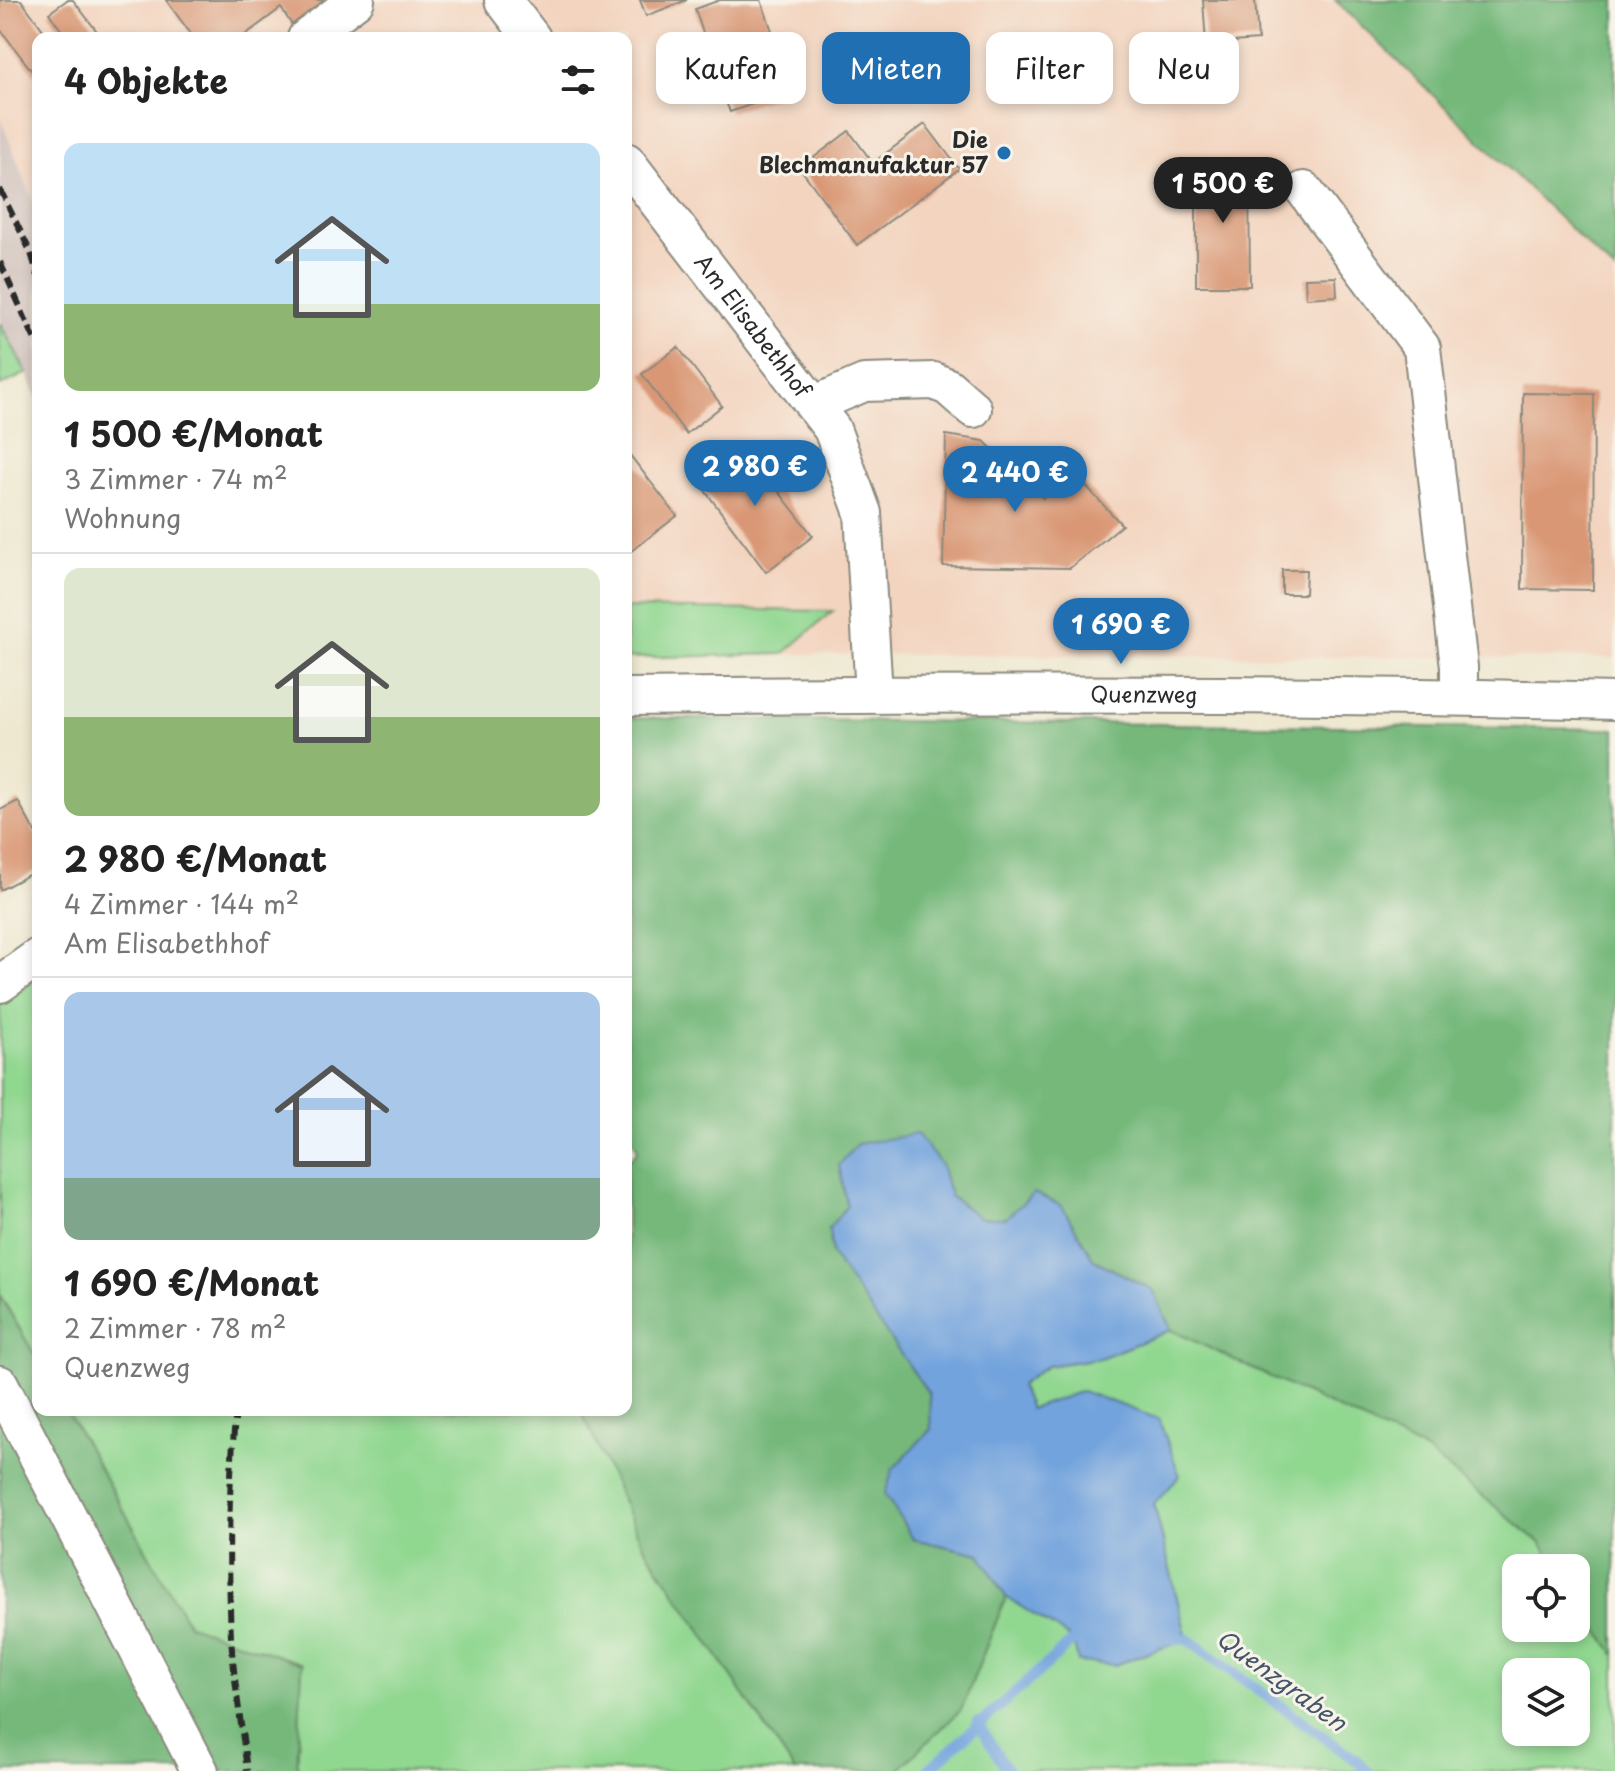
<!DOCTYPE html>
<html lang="de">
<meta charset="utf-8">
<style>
:root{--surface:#fff;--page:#f6f6f6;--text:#222;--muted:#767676;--line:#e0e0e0;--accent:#1f6fb2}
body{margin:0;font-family:"Playpen Sans",sans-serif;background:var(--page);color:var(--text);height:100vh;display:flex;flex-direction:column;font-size:30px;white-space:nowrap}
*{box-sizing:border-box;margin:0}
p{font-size:26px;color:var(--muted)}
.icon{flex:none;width:44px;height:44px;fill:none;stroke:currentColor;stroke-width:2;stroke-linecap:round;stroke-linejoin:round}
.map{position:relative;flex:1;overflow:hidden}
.sheet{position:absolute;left:32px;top:32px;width:600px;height:1384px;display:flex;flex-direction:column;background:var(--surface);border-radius:16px;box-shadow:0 4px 12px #0003}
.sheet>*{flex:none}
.banner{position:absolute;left:656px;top:32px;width:760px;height:72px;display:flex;gap:16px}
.controls{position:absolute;left:1502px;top:1554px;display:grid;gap:16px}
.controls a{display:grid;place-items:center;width:88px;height:88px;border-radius:16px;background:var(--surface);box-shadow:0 4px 12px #0003;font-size:40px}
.price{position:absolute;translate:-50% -68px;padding:0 18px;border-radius:28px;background:var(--accent);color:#fff;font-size:26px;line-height:52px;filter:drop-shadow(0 2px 4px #0008)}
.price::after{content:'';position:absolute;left:50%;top:48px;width:24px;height:18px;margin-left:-12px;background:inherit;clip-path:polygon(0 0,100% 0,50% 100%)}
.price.selected{background:#222;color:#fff}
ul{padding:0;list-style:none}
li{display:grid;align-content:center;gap:16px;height:424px;padding:0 32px}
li+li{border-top:2px solid var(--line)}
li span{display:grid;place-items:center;height:248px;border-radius:16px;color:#555}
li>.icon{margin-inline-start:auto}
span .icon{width:144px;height:144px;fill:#fffc;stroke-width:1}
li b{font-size:34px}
h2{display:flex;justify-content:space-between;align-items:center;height:96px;padding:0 32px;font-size:34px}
.chip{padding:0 28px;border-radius:16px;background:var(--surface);box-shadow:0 4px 12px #0003;font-size:28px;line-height:72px}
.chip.selected{background:var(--accent);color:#fff}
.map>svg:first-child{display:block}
</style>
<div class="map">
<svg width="1615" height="1771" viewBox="0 0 1615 1771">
<rect width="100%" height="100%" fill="#f7f3e8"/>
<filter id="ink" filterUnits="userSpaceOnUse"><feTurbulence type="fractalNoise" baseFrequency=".0125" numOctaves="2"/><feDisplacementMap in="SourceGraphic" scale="16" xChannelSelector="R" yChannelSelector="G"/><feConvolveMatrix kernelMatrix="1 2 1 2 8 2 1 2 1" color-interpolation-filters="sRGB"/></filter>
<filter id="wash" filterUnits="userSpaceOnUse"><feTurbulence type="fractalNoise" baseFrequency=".006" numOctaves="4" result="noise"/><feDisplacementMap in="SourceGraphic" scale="32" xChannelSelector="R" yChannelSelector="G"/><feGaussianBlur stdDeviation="1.8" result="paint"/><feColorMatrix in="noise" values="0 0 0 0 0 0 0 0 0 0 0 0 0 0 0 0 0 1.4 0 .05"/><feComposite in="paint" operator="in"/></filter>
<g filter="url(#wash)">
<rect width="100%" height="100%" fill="#eee8d0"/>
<path fill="#f3d4bf" d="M0 0H1335L1615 272V658L783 654 626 658V38H38V213L0 117Z"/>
<path fill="#cfc0bb" d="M0 117 38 213V400L27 373 0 323Z"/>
<path fill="#90d790" stroke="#5e815e" stroke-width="2" fill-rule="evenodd" d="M0 323 27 373 0 386Z
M626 608 833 611 783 654 626 658Z
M38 978V1361L0 1295V1004Z
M1171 1330 1425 1450 1541 1543 1558 1568H1516V1628H1576V1595L1615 1655V1771H897L961 1710 1006 1597 1074 1640 1187 1639 1154 1504 1082 1391 1030 1410 1020 1385 1047 1366 1100 1358ZM1516 1672H1576V1732H1516Z
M66 1410H581L642 1543 795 1771H297L302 1664 189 1625Z"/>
<path fill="#74b87a" stroke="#507252" stroke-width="2" d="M1335 0H1615V272Z
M626 718 1615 729V1655L1576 1595V1568H1558L1541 1543 1425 1450 1171 1330 1153 1290 1094 1260 1062 1206 1034 1193 1006 1218H980L950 1196 941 1165 847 1206 829 1228 832 1255 929 1394 932 1429 893 1469 913 1539 980 1554 1006 1597 961 1710 897 1771H795L642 1543 581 1410H626V1163L638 1150 626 1126Z
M0 1295 38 1361V1410H66L189 1625 302 1664 297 1771H0Z"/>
<path fill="#72a3dd" stroke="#4e6784" stroke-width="2" d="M917 1134 941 1165 950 1196 980 1218H1006L1034 1193 1062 1206 1094 1260 1153 1290 1171 1330 1100 1358 1047 1366 1020 1385 1030 1409 1082 1391 1159 1419 1180 1476 1154 1504 1187 1639 1115 1665 1078 1662 1073 1640 1006 1597 980 1554 913 1539 885 1494 893 1469 931 1429 929 1394 832 1255 829 1228 847 1206 839 1165 857 1144Z"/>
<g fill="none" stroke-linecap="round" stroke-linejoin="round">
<path stroke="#72a3dd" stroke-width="11" d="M1173 1639H1187L1355 1759 1368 1771
M977 1723 1008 1771
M927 1771 1074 1640H1088"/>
</g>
<g id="blocks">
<path fill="#d99775" d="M0 0H21L49 38H38V79L0 29Z
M67 0H73L102 38H67L49 13Z
M166 0H339L296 31 281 8 241 38H194Z
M640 0H687L646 16Z
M720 0H761L793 90 730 112 723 94 711 99 695 53 708 48 695 9Z
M1203 0H1255L1258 40 1206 44Z
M925 124 959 169 857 245 800 168 849 131 873 163Z
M1196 163H1249L1250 286H1196Z
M1336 277 1337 296 1306 298 1305 278Z
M678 347 722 406 686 434 642 374Z
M1523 393 1594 394 1593 590 1522 589Z
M946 435 984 441 1043 498 1072 471 1122 525 1070 568 943 566Z
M743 445 813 536 766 572 697 480Z
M626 450 677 516 626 555Z
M1282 570H1306L1305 594H1282Z
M18 801 38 838V870L0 890V810Z"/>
</g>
</g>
<g filter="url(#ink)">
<use href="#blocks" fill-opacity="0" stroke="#8c8a7e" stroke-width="2"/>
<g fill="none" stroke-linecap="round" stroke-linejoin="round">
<g stroke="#8c8a7e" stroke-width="40">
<g id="minor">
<path d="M503 0 532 38"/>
<path d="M306 38 356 0"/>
<path id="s1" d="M626 161 832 429 863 513 874 694"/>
<path d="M1304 190 1422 348 1459 667V697"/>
<path d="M813 405 864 383 934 381 948 387 973 409"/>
<path id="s2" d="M626 697C956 693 1285 693 1615 701"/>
<path d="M0 984 38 957"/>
<path d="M0 1384 200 1771"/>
</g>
</g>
<use href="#minor" stroke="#fff" stroke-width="36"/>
<path stroke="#2b2b2b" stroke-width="6" stroke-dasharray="12 6" stroke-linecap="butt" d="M0 189 31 253 38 276
M0 262 35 340
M236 1410C228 1485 228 1562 231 1637 234 1682 242 1727 247 1771"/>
</g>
</g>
<circle fill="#1f6fb2" stroke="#f7f3e8" stroke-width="3" cx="1004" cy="153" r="8"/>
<g text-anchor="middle" stroke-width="6" stroke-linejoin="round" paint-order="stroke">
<g font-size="22" font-weight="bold" fill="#2b2b2b" stroke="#f7f3e8" text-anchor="end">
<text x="988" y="148">Die<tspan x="988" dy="25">Blechmanufaktur 57</tspan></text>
</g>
<g font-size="22" fill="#2b2b2b" stroke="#f7f3e8">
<text dy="8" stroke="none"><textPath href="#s1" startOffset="208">Am Elisabethhof</textPath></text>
<text dy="8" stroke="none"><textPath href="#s2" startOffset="518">Quenzweg</textPath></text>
</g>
<g font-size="24" font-style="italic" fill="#445569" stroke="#f7f3e8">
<text transform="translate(1281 1681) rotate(36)" y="8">Quenzgraben</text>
</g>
</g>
</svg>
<div class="controls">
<a><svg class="icon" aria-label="locate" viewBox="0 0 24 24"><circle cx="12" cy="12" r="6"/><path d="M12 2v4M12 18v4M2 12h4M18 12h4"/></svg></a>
<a><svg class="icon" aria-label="layers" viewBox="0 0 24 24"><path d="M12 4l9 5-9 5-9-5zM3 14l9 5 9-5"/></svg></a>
</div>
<b class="price selected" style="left:1223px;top:225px">1 500 €</b>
<b class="price" style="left:755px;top:508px">2 980 €</b>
<b class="price" style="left:1015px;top:514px">2 440 €</b>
<b class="price" style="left:1121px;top:666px">1 690 €</b>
<div class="banner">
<a class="chip">Kaufen</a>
<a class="chip selected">Mieten</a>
<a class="chip">Filter</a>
<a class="chip">Neu</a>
</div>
<section class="sheet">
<h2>4 Objekte<svg class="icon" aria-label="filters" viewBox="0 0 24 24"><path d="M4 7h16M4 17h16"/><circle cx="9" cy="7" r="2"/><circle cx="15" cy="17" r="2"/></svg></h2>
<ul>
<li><span style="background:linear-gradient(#bfe0f5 65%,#8fb573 0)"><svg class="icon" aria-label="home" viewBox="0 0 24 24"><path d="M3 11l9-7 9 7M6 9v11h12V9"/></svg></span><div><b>1 500 €/Monat</b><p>3 Zimmer · 74 m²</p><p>Wohnung</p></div></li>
<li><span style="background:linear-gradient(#dfe7d0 60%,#8fb573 0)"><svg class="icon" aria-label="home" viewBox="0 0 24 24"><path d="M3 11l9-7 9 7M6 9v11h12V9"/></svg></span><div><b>2 980 €/Monat</b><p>4 Zimmer · 144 m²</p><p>Am Elisabethhof</p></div></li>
<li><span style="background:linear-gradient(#a9c7e8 75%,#7fa58c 0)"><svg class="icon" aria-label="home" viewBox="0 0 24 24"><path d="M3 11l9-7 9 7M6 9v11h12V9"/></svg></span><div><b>1 690 €/Monat</b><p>2 Zimmer · 78 m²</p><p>Quenzweg</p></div></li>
</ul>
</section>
</div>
